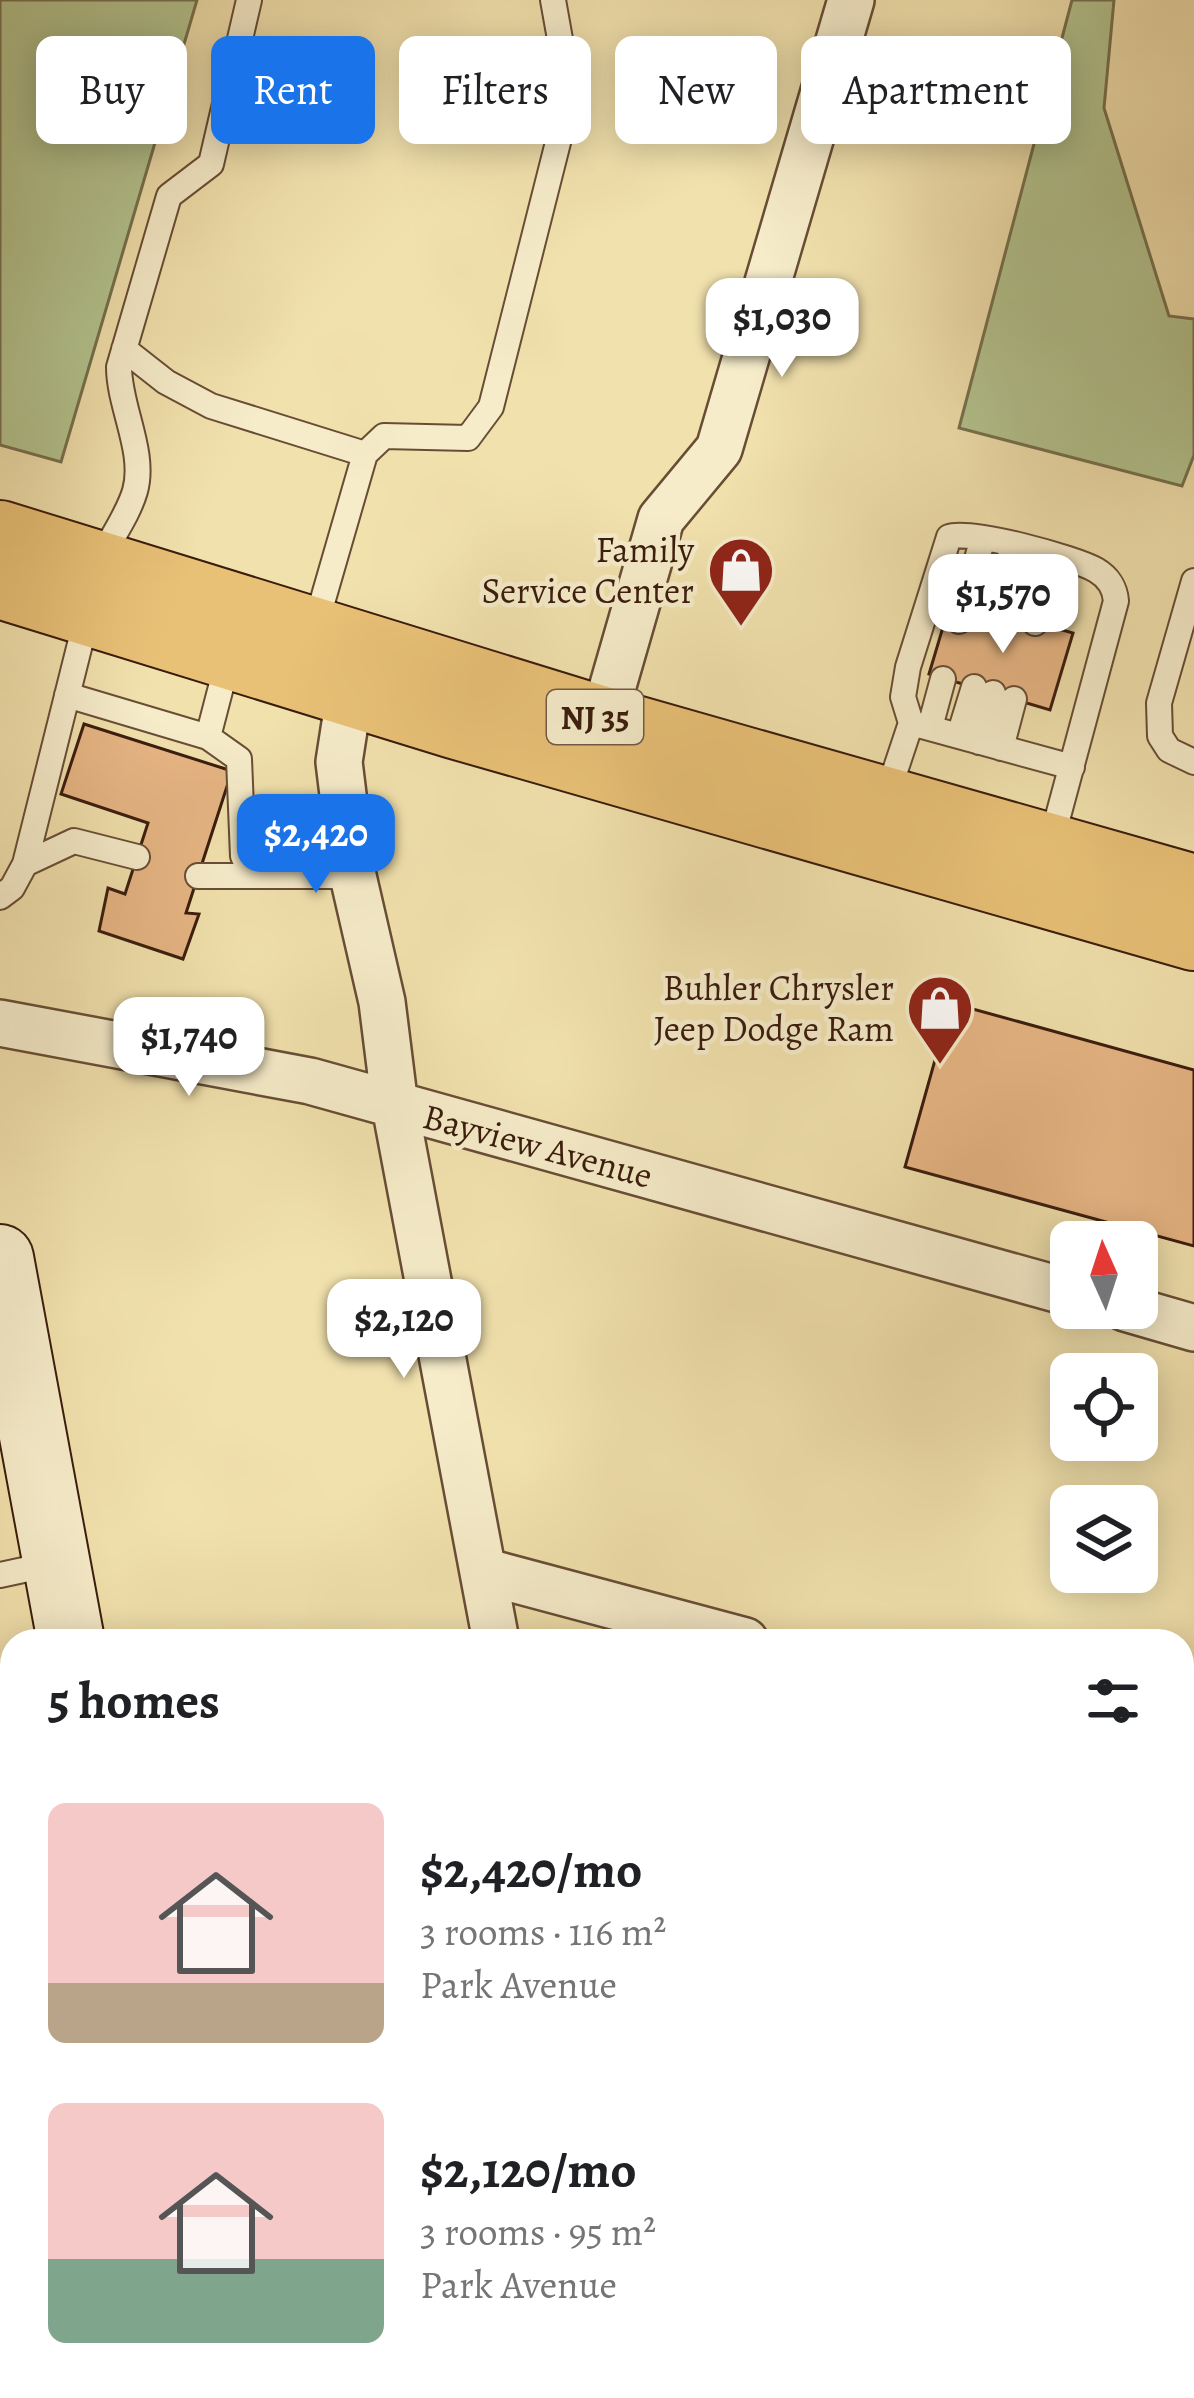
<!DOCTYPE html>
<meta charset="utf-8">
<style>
:root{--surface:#fff;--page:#f2f2f2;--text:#202124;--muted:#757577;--accent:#1a73e8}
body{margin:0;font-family:Alegreya,serif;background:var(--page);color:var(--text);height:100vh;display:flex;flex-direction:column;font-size:45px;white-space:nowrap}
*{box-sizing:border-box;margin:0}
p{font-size:39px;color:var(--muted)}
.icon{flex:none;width:66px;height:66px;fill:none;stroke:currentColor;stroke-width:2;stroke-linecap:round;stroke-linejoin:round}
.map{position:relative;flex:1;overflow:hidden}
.details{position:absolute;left:0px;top:1629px;width:1194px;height:771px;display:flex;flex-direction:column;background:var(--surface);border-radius:36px 36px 0 0;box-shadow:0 6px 30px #0003}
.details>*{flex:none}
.hud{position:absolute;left:36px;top:36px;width:1122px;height:108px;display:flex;gap:24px}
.needle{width:78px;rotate:357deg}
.fabs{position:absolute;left:1050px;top:1221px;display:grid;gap:24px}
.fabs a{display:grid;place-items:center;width:108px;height:108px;border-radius:18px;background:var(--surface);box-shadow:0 6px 30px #0003;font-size:60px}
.price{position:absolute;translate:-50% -102px;padding:0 27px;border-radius:24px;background:#fff;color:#222;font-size:39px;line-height:78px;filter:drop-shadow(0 3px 6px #0008)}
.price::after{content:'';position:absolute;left:50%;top:72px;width:36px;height:27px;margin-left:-18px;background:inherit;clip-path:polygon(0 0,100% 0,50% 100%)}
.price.on{background:var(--accent);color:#fff}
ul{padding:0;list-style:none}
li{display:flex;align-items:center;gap:36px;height:300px;padding:0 48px}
li span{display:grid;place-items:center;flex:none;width:336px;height:240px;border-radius:18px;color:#555}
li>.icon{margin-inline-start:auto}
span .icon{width:144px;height:144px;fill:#fffc;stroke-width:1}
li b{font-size:51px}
h2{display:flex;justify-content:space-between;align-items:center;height:144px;padding:0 48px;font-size:51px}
.tag{padding:0 42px;border-radius:18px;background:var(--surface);box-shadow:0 6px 30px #0003;font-size:42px;line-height:108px}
.tag.on{background:var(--accent);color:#fff}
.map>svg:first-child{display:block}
</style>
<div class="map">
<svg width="1194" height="2398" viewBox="0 0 1194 2398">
<rect width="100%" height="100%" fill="#f1e1ad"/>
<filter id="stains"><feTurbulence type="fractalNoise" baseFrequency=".00167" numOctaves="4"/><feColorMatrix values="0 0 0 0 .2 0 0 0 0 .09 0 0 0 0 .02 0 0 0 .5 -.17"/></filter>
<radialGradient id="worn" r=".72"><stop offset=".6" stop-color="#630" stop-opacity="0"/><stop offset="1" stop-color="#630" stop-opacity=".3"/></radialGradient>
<path fill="#b3c48f" stroke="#76704e" stroke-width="3" d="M0 0H197L61 462 0 445Z
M1072 0H1114L1104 108 1169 316 1194 319V455L1182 486 959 428Z"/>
<path fill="#e7b584" stroke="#3a1c0d" stroke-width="3" d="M977 606 1073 633 1050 710 929 674 946 617 971 624Z
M84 724 232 771 186 913 199 914 183 959 99 931 108 888 125 894 148 823 61 794Z
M951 1003 1194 1070V1246L905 1167Z"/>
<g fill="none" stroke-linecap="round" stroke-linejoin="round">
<g stroke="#684d35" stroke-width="28">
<path id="service" d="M124 349 166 382 211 406 365 454
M100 560C111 538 128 515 135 491 146 452 119 407 119 367L169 196 211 164 249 0
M1194 581 1159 703 1160 736 1169 750 1194 762
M995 611 1013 546
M1015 617 1034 551
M959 621 983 538
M1035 623 1053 557
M315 627 365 454 384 436 468 438 491 407 570 95 553 0
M67 695 208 737 228 660
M911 723 1072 767
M930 727 943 679
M959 736 974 687
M208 737 239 759 243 856 253 876H353
M979 742 993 693
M1001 748 1014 699
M887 795 911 723 903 697 908 667 949 537C970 529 1075 558 1096 570 1108 577 1115 588 1116 601L1050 846
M25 864 74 841 137 857
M198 876H253
M0 897 12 888 25 864 87 616
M0 1575 56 1563
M0 1707 12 1705
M0 2123 12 2120"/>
</g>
<g stroke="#684d35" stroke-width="50">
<path id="minor" d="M350 691 339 762 353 876 382 1002 395 1106 496 1641
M603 720 661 519 719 449 851 0
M0 1023 310 1081 1071 1293
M1125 1308 1194 1328
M483 1571 745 1641
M1182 1759 1194 1762
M629 2388 631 2398"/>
</g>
<g stroke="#3a1c0d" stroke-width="70">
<path id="secondary" d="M0 1258 71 1641
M202 2388 204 2398"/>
</g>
<g stroke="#3a1c0d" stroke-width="70">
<path id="trunk" d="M0 534 603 720 1194 888
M0 585 454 725 1194 937"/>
</g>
<use href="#service" stroke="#f6ecca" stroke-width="24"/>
<use href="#minor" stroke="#f6ecca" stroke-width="45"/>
<use href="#secondary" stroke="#f6ecca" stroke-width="66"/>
<use href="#trunk" stroke="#e8c076" stroke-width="66"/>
</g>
<defs>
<g id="shop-pin" transform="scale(3.45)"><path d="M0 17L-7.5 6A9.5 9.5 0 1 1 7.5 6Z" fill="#8f2418" stroke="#f6ecca"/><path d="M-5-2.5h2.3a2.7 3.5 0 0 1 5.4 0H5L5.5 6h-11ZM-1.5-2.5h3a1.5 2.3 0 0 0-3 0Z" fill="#fff"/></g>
</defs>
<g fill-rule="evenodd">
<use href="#shop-pin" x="741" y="570"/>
<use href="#shop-pin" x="940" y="1008"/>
</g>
<g text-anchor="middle" stroke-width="9" stroke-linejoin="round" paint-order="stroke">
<rect fill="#f6ecca" stroke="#725a46" stroke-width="3" x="547" y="690" width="96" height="54" rx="9"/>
<g font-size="33" font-weight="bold" fill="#3a1c0d">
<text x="595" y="729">NJ 35</text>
</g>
<g font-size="36" fill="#3a1c0d" stroke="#f6ecca" text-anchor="end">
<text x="694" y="562">Family<tspan x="694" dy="41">Service Center</tspan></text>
<text x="894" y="1000">Buhler Chrysler<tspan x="894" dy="41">Jeep Dodge Ram</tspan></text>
</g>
<g font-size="36" fill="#3a1c0d" stroke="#f6ecca">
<text transform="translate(538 1145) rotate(15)" y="13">Bayview Avenue</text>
</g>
</g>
<rect width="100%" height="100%" filter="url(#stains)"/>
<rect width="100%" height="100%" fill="url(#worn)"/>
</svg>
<div class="fabs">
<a><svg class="needle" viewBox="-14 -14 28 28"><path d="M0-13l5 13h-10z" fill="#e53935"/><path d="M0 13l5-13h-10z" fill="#757577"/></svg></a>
<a><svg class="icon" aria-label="locate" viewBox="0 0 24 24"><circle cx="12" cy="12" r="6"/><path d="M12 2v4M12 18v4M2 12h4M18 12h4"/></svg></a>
<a><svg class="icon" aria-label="layers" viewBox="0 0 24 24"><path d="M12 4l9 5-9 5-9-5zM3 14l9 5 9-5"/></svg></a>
</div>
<b class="price" style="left:782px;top:380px">$1,030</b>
<b class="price" style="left:1003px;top:656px">$1,570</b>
<b class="price on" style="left:316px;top:896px">$2,420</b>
<b class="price" style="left:189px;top:1099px">$1,740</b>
<b class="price" style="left:404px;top:1381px">$2,120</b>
<div class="hud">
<a class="tag">Buy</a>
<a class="tag on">Rent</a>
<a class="tag">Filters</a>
<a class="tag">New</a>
<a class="tag">Apartment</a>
</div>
<section class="details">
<h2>5 homes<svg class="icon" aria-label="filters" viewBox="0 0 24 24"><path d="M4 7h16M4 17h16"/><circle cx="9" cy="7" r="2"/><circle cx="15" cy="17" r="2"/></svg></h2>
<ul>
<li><span style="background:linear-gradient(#f6c9c9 75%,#b9a48a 0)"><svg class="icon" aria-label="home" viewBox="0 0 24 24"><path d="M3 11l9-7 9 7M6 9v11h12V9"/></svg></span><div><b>$2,420/mo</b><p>3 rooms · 116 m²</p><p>Park Avenue</p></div></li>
<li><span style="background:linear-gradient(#f6c9c9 65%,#7fa58c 0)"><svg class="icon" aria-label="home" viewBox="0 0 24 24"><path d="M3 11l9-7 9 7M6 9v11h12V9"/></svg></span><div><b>$2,120/mo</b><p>3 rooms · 95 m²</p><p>Park Avenue</p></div></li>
</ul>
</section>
</div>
